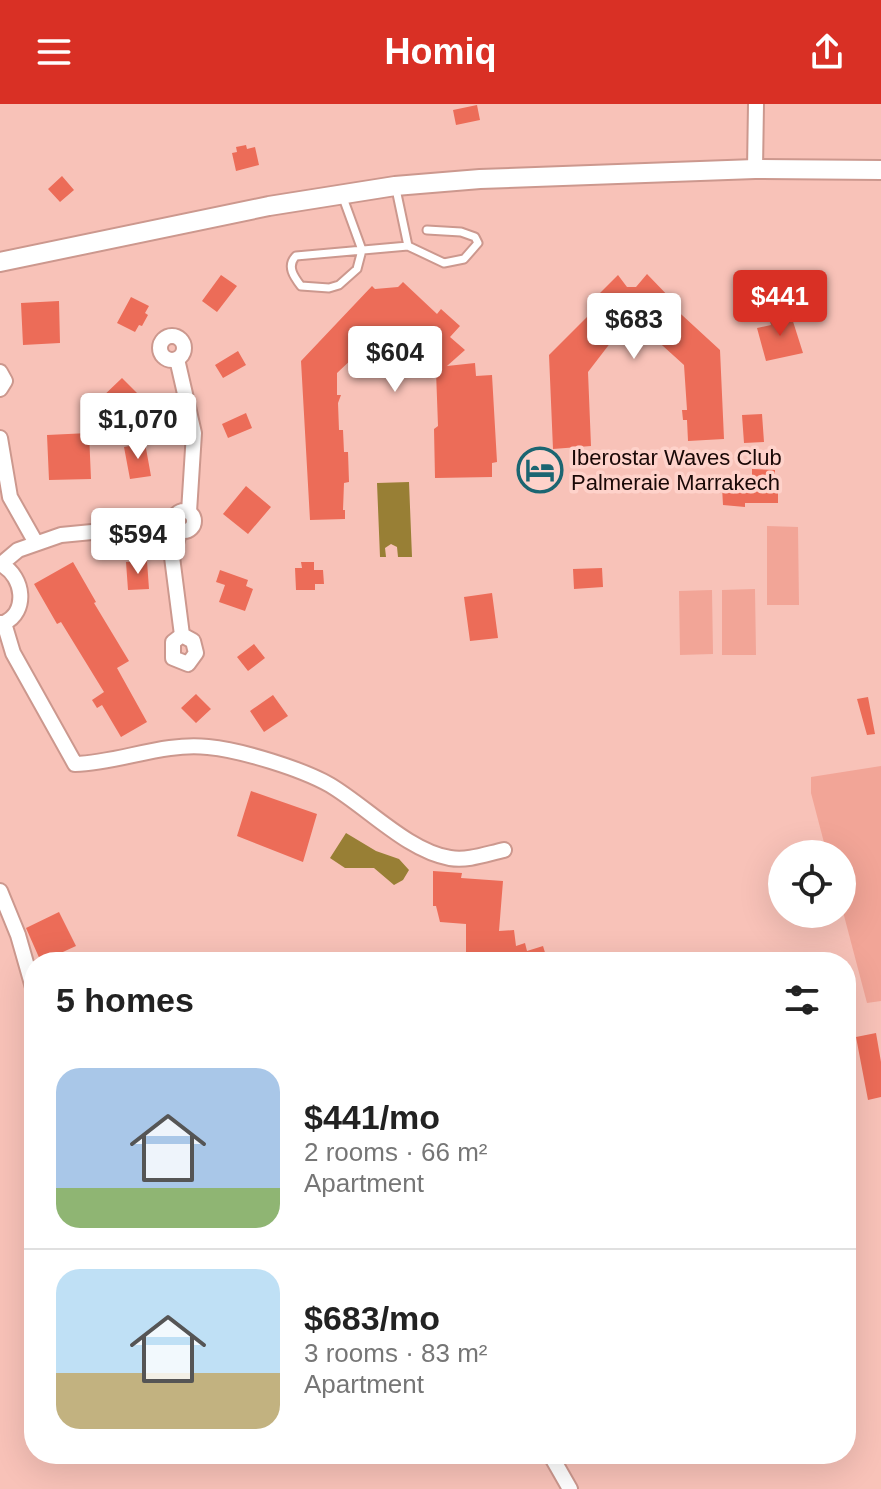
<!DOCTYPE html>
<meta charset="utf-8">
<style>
:root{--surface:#fff;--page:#f6f6f6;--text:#222;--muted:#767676;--line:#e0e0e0;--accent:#d93025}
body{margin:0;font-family:Helvetica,sans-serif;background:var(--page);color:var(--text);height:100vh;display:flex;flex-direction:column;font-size:30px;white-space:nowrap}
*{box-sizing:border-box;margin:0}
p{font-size:26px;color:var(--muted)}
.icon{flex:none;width:44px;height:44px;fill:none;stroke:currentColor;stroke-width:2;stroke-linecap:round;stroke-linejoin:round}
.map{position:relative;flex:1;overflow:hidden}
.drawer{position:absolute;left:24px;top:848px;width:832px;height:512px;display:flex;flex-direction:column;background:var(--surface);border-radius:32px;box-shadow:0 8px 32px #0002}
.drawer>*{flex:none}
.controls{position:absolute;left:768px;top:736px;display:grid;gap:16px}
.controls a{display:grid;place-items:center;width:88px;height:88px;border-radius:50%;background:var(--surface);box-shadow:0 8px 32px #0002;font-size:40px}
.price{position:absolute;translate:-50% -68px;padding:0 18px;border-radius:8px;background:#fff;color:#222;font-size:26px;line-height:52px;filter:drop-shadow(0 2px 4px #0008)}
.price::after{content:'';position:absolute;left:50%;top:48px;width:24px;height:18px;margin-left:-12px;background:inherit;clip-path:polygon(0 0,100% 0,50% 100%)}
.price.current{background:var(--accent);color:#fff}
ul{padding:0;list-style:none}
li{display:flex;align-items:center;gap:24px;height:200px;padding:0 32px}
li+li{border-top:2px solid var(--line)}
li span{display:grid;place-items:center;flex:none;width:224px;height:160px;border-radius:24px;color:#555}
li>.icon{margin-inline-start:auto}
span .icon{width:96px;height:96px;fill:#fffc;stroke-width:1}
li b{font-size:34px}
h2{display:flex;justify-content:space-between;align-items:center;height:96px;padding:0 32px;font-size:34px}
header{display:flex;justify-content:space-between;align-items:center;height:104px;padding:0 32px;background:var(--accent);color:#fff;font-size:36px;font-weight:700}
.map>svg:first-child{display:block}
</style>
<header><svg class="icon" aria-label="menu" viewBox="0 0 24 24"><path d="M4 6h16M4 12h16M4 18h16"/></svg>Homiq<svg class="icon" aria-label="share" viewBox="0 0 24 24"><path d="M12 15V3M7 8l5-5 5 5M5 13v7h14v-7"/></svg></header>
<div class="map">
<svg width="881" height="1385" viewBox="0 0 881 1385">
<rect width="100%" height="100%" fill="#f8c2b8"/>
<path fill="#f2a597" d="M767 422 798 423 799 501H767Z
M755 485 756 551H722V486Z
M712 486 713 550 680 551 679 487Z
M881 662V897L867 899 842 804V750H827L811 689V673Z"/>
<path fill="#987f35" d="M409 378 412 453H398L397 443 391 440 385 444 386 453H380L377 379Z
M346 729 376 747 399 755 409 766 403 776 394 781 374 764H345L330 754Z"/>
<path fill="#ec6c58" d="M477 1 480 16 456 21 453 6Z
M246 41 247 45 255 43 259 61 236 67 232 49 237 48 236 43Z
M62 72 74 86 60 98 48 85Z
M647 170 673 197 670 200 720 246 724 335 688 337 687 316H683L682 306H687L684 261 642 223 621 225 588 268 591 342 553 345 549 251 594 206 589 200 618 171 627 183H636Z
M221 171 237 182 217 208 202 197Z
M403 178 437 210 441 205 460 222 450 233 465 246 447 262 475 259 476 272 492 271 497 358 492 359V373L435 374 434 325 438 322 436 267 402 235 381 236 374 242 370 238 337 269V291H341L338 299 339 326H343L344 348H348L349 378 344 379 343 406H345V415L310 416 301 257 372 182 375 185 398 183Z
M131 193 149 202 145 209 148 211 142 222 139 221 135 228 117 219Z
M59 197 60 239 23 241 21 199Z
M790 208 803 249 766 257 757 224 771 221 769 214Z
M238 247 246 261 223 274 215 261Z
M122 274 138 290 114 312 99 296Z
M246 309 252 324 228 334 222 320Z
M762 310 764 338 744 339 742 311Z
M89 329 91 375 49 376 47 331Z
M145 339 151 372 130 375 124 343Z
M752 365 775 366V388H778V399H745V403L723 401 722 383 752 382Z
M246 382 271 403 248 430 223 410Z
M147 457 149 485 128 486 126 458Z
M73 458 96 498 94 499 129 557 117 564 147 618 121 633 102 601 97 604 92 596 104 588 61 518 57 520 34 480Z
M301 458H314V466H323L324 480H315V486H296L295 464H302Z
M602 464 603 483 574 485 573 465Z
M220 466 248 476 246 482 253 485 245 507 219 498 225 481 216 478Z
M492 489 498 534 470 537 464 493Z
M254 540 265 554 248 567 237 553Z
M196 590 211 605 196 619 181 604Z
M273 591 288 612 264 628 250 607Z
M868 593 875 630 867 631 857 595Z
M251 687 317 710 303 758 237 732Z
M433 767 462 769 461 774 503 777 499 827 514 826 516 842 525 839 527 847 543 842 547 855 538 858H466V820L440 818 436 802H433Z
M59 808 76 842 41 858 26 824Z
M876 929 881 958V993L868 996 856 933Z"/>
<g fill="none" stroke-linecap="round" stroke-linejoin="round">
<g stroke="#cc988e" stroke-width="11">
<path id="service" d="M396 85 408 142
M342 91 362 146 357 165 339 181 329 184 301 182C294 173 286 162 296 152L408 142 444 159 464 155 478 139 475 133 461 128 427 126"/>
</g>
<g stroke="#cc988e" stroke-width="18">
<path id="minor" d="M755 65 756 0
M160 244a12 12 0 1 1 24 0a12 12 0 1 1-24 0Z
M177 255 194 329 189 408
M0 268 5 277 0 285
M0 334 10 393 36 439
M174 417a10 10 0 1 1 20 0a10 10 0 1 1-20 0Z
M180 426 172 453 182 531 173 538V554L188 560 196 549 193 537 182 531
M0 461 18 446 61 431 175 420
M2 461C24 473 28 508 4 519
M0 519H4L13 549 75 660C119 659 163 638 208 643 241 646 302 665 330 681 367 703 408 747 450 754 468 757 486 750 504 746
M0 787 18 831 34 887
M550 1350 570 1385"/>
</g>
<g stroke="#cc988e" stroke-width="22">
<path id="tertiary" d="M0 158 269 102 395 82 480 75 755 65 881 66"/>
</g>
<use href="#service" stroke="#fff" stroke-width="7"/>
<use href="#minor" stroke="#fff" stroke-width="14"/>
<use href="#tertiary" stroke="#fff" stroke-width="18"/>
</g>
<defs>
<g id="hotel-ring" transform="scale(2.3)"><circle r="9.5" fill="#fed2ca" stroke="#1b6571" stroke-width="1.5"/><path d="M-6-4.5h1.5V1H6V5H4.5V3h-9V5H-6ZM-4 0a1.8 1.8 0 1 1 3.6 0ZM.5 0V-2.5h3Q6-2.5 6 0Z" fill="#1b6571"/></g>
</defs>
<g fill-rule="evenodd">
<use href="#hotel-ring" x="540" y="366"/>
</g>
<g text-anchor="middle" stroke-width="7" stroke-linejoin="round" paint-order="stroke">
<g font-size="22" fill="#190806" stroke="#fed2ca" text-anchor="start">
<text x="571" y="361">Iberostar Waves Club<tspan x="571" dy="25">Palmeraie Marrakech</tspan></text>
</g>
</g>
</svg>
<div class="controls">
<a><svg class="icon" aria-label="locate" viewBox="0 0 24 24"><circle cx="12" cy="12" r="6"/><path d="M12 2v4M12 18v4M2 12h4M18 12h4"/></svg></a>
</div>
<b class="price current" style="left:780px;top:234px">$441</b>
<b class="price" style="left:634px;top:257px">$683</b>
<b class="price" style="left:395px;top:290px">$604</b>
<b class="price" style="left:138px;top:357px">$1,070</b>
<b class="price" style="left:138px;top:472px">$594</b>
<section class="drawer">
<h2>5 homes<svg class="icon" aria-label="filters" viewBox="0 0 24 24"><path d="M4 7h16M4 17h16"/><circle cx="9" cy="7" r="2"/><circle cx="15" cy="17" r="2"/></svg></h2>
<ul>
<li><span style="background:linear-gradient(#a9c7e8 75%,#8fb573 0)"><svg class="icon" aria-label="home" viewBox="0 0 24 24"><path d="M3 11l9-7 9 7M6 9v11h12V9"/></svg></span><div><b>$441/mo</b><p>2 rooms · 66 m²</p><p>Apartment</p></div></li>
<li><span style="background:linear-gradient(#bfe0f5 65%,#c2b280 0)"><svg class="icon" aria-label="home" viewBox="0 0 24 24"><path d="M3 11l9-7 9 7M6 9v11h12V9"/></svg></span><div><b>$683/mo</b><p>3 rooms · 83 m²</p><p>Apartment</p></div></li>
</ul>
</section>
</div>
